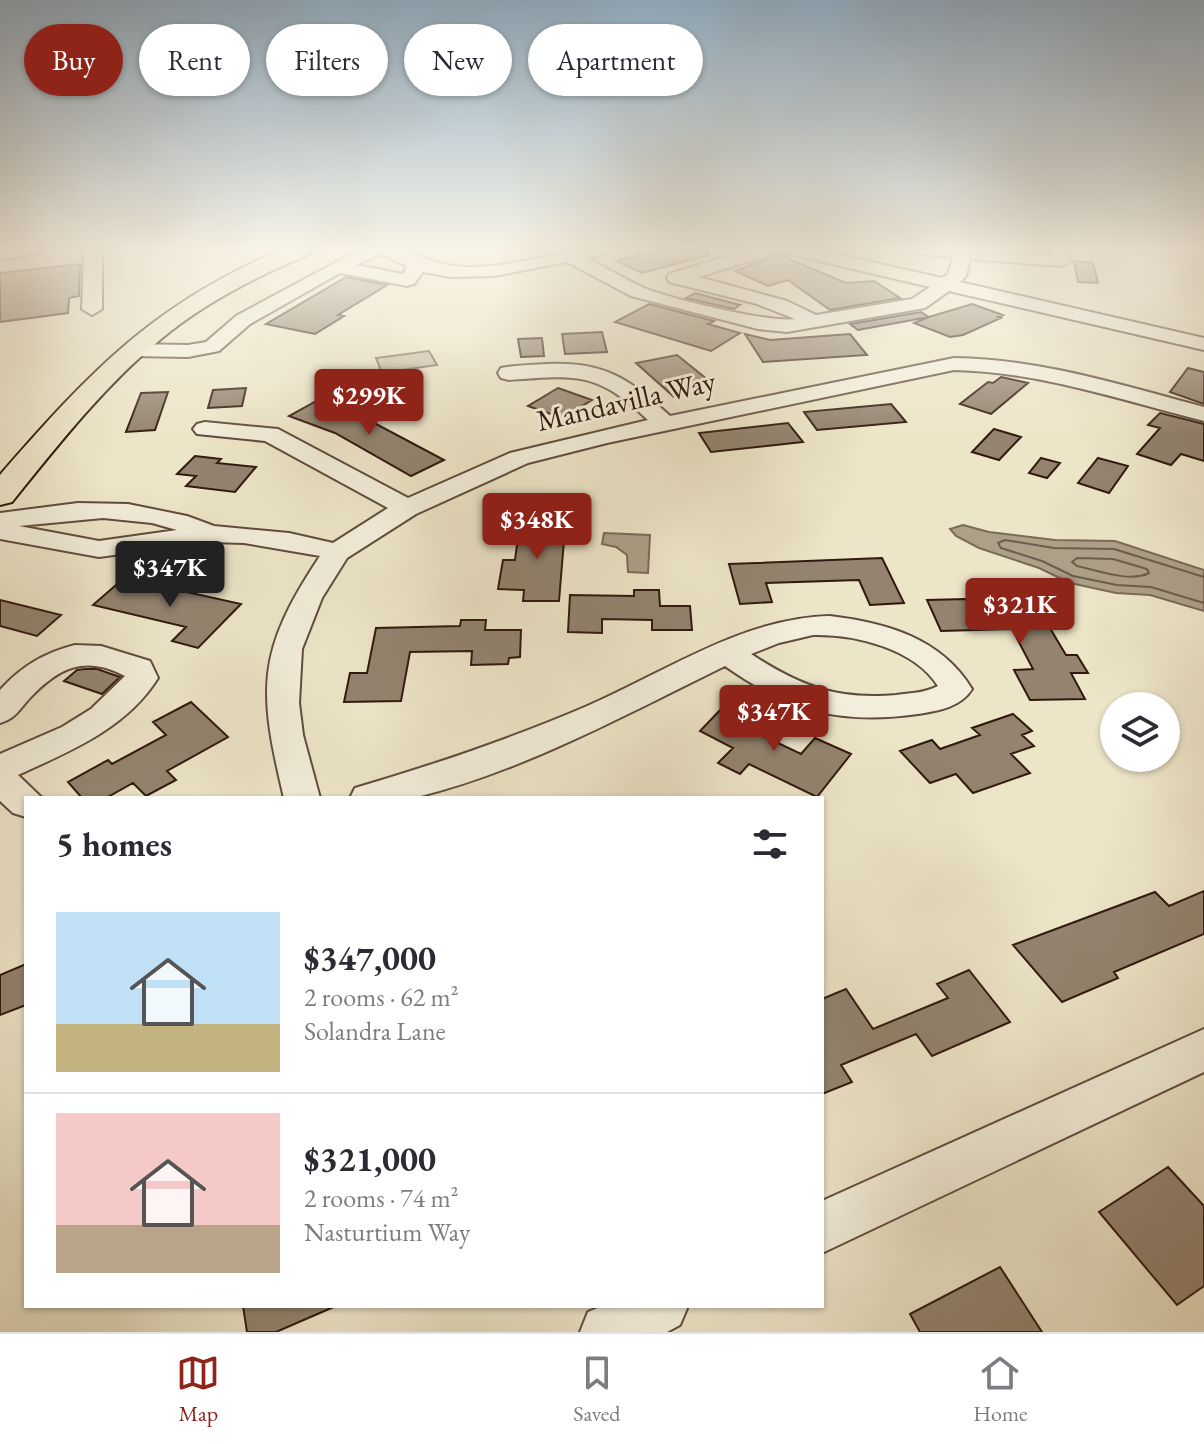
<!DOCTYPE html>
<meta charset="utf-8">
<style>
:root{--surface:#fff;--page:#f7f7f7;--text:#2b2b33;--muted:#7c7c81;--line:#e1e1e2;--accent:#8f2418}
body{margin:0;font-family:"EB Garamond",serif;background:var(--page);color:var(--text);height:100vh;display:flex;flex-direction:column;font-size:30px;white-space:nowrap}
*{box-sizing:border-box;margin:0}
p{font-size:26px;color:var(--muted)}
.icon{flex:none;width:44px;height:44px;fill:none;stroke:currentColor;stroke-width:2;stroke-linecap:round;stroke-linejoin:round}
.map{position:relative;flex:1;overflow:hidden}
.drawer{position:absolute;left:24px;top:796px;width:800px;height:512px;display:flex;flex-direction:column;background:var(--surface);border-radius:0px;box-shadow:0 2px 6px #0004}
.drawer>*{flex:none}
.guide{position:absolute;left:24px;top:24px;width:800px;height:72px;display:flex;gap:16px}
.fabs{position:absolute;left:1100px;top:692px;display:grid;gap:16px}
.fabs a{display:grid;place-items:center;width:80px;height:80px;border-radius:50%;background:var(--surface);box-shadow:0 2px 6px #0004;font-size:40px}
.price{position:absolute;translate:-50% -68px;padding:0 18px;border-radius:8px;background:var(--accent);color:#fff;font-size:26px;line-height:52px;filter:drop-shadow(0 2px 4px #0008)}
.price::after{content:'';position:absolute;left:50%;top:48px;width:24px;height:18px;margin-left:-12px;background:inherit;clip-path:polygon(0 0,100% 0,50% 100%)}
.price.selected{background:#222;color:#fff}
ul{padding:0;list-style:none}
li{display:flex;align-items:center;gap:24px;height:200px;padding:0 32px}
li+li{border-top:2px solid var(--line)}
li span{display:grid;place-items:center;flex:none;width:224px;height:160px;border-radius:0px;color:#555}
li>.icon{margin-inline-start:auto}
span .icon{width:96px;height:96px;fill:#fffc;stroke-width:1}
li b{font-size:34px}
h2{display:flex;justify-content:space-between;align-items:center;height:96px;padding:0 32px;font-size:34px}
.chip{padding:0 28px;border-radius:36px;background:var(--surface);box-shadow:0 2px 6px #0004;font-size:28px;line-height:72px}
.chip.selected{background:var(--accent);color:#fff}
.dock{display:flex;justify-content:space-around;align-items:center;height:112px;border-top:2px solid var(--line);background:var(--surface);font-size:22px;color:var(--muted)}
.dock a{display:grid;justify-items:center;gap:4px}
.dock .selected{color:var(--accent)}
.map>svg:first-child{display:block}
</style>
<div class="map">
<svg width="1204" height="1332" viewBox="0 0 1204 1332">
<rect width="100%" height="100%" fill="#ede5c8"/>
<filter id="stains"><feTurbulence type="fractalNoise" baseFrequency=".0025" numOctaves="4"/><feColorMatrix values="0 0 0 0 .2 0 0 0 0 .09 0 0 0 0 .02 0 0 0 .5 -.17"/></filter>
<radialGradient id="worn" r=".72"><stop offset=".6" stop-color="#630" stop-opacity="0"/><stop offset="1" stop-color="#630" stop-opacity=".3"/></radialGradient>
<path fill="#cdc2a9" stroke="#7f6e5c" stroke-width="2" d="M429 351 437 365 382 373 376 358Z"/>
<path fill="#ada089" stroke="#7b6a58" stroke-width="2" d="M963 525 989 532 1055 540 1115 541 1204 570V611L1150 595 1116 593 1070 583 1039 568 979 548 956 536 950 529Z
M604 533 650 535 648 573 628 572 627 555 616 547 602 544Z"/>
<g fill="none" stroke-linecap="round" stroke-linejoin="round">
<path stroke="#6f5c4c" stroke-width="2" d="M1077 558 1113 559 1147 569 1149 573C1130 583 1097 570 1077 566L1072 562Z
M1204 577 1114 549 1054 548 1005 540 998 543 1001 548 1042 561 1073 576 1117 585 1151 587 1204 603"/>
</g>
<path fill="#93836f" stroke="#31190f" stroke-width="2" d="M663 249H708L709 255 642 273 617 261Z
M770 251 846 283 874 281 900 298 830 310 788 280 768 286 735 271 767 259Z
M1074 261 1093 263 1098 283 1078 282Z
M80 264 79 296 69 298 68 313 0 322V273Z
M346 277 387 285 338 315 344 316 315 334 266 324Z
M695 293 740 305 734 309 686 298Z
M649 304 714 321 708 324 740 333 711 351 615 322Z
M972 304 1003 315 998 317 1001 318 963 335 950 337 914 323 929 317 858 330 850 324 921 312 929 317Z
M602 332 607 352 565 354 562 334Z
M745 334 770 340 850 334 867 355 763 362Z
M542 338 544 356 521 357 518 339Z
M677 355 708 380 693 383 703 392 674 397 636 363Z
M1188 368 1204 372V404L1170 392Z
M1001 377 1028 383 991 414 960 404 988 382 993 383Z
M246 388 242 406 208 408 213 390Z
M558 388 592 400 562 418 528 406Z
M168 392 155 430 126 432 141 393Z
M318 400 361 416 444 460 411 476 335 433 289 416Z
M891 404 906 422 817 430 804 412Z
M1160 413 1204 424V461L1181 454 1171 465 1137 454 1160 428 1148 425Z
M788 423 803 442 711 452 699 433Z
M994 429 1021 437 999 460 972 452Z
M195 456 221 459 217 463 256 467 235 492 186 486 196 476 177 474Z
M1041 458 1060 463 1047 478 1029 473Z
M1098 458 1128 466 1109 493 1078 483Z
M536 516H566L559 601H523L524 590 498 589 503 560H515L519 530H534Z
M882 558 904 603 870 605 859 580 766 583 772 602 740 604 729 564Z
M124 578 241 604 198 648 172 641 186 627 93 605Z
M634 590H659L660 606H690L692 630H652V620L602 619V633L568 632 570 595 634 596Z
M966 599 970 609 1038 608 1066 655H1077L1088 673H1071L1085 699 1030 700 1014 670 1033 669 1012 629 941 631 927 600Z
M0 600 61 615 37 636 0 626Z
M461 620H486L485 630H521L520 657 509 658 508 664 471 665 472 651 410 652 401 701 344 702 350 673H367L376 628 460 626Z
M85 669H97L120 677 102 694 64 681 77 670Z
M191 702 228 737 167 771 176 780 146 796 133 783 106 798H82L68 782 108 760 112 764 166 735 153 722Z
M724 706 758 722 751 730 801 754 815 738 851 754 817 797 749 764 740 774 718 763 733 748 700 731Z
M1013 714 1032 731 1022 735 1034 746 1011 754 1030 773 973 793 956 774 930 783 900 751 932 740 940 749 980 735 972 728Z
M1204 891V934L1114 972 1118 978 1062 1002 1013 945 1155 892 1169 906Z
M26 964V1005L0 1015V975Z
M969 970 1010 1022 932 1056 916 1034 841 1065 852 1082 822 1094V999L846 989 873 1029 948 998 937 984Z
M1168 1167 1204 1206V1286L1177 1305 1099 1212Z
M1000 1267 1042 1332H920L910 1314Z
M243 1306H336L276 1332H247Z"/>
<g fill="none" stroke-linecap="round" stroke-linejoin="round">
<g stroke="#604c3d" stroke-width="4">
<path id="minor" d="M40 249 37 253 0 260V250Z
M84 249H102V309L92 315 82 309Z
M361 249C373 249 388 247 399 249 427 257 435 266 469 267 517 267 563 249 611 249L608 253 586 258C605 267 623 278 642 287 667 298 769 323 795 319L757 304 669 282 667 278 669 274 751 249H767L766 256 699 277 787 301 816 315 912 299 930 287 785 253 782 249H814L942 278 948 274 953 257 920 254 911 249H984L1052 255 1050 249H1068L1071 261 1062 266 970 259 966 276 960 282 1204 338V350L949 291 925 308 787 332 758 329 631 296 567 262 494 276 451 277 423 272 414 284 407 286 340 273 250 324 219 351 188 357 132 356 122 350 132 344 188 345 206 342 236 316ZM380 254 405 265 406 270 403 274 356 265Z
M954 358C1041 359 1121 385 1204 407V421C1120 400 1041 372 954 370L607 443 528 463 416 514 347 558 322 598 302 649 299 703 303 735 320 798H284C258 689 256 652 320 556L244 543 211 542 99 557 0 539V513L78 503 128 504 187 516 214 526 289 533 333 543 388 508 265 441 197 434 193 429 197 424 205 422 278 429 408 498 510 453 648 420C597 371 576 375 509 380L501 378 498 373 501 368C516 365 531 365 546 364 603 361 629 378 670 416ZM103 518 152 523 177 530 99 541 19 526Z
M830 616C887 623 941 638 972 689 961 707 938 711 918 714 840 725 789 711 725 666 627 714 523 771 417 797 396 802 371 798 350 798L355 788C433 765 510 739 585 707 664 673 742 618 830 616ZM813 635C854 634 914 648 938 686 925 693 910 693 896 695 836 700 800 686 751 654L779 643Z
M75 645 101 646 150 661 158 678C126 729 70 751 18 775L42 798H26V817L13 813 0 801V754L62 727 91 709 125 676C85 655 59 667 29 699 19 710 15 719 0 723V690C22 666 44 653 75 645Z
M1204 1029V1072L822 1253V1201Z
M602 1306H688L680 1325 667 1332H580L588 1312Z"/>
</g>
<g stroke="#31190f" stroke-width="4">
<path id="major" d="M283 249H313L310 254C257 276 205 302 161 339 104 386 58 445 12 502L0 505V475C90 372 153 304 283 249Z"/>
</g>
<use href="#minor" fill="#f3eedb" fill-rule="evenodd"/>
<use href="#major" fill="#ede5c8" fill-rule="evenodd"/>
</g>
<linearGradient id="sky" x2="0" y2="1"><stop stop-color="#90acc2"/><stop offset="0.57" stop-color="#f7f3e6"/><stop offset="1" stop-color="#f7f3e6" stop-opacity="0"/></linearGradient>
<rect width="1204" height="436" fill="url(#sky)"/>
<g text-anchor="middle" stroke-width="6" stroke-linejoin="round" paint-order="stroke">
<g font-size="30" fill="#31190f" stroke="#f3eedb">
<text transform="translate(626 401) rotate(-13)" y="10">Mandavilla Way</text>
</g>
</g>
<rect width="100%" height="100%" filter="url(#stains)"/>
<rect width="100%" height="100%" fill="url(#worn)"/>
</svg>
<div class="fabs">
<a><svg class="icon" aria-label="layers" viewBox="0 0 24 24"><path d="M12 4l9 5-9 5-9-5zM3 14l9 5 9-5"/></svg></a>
</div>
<b class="price" style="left:369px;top:437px">$299K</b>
<b class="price" style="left:537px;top:561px">$348K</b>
<b class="price selected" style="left:170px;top:609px">$347K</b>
<b class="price" style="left:1020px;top:646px">$321K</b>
<b class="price" style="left:774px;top:753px">$347K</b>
<div class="guide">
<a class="chip selected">Buy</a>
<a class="chip">Rent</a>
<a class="chip">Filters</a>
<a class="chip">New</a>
<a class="chip">Apartment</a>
</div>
<section class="drawer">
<h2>5 homes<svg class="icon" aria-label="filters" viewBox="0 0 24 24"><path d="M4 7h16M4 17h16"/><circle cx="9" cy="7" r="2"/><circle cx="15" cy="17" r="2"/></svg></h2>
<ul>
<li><span style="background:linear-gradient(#bfe0f5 70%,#c2b280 0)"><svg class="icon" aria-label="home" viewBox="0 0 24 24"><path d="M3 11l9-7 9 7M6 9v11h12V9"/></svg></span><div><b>$347,000</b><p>2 rooms · 62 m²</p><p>Solandra Lane</p></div></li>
<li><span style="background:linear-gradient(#f6c9c9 70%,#b9a48a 0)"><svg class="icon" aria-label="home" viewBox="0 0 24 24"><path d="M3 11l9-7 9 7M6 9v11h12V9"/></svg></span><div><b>$321,000</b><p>2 rooms · 74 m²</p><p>Nasturtium Way</p></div></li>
</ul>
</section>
</div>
<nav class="dock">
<a class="selected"><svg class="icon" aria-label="map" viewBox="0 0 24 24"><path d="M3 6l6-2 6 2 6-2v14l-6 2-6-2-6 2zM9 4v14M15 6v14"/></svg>Map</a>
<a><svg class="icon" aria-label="saved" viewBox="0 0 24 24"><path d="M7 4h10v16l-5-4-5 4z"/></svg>Saved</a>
<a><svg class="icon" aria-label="home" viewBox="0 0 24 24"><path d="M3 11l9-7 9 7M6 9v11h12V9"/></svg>Home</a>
</nav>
